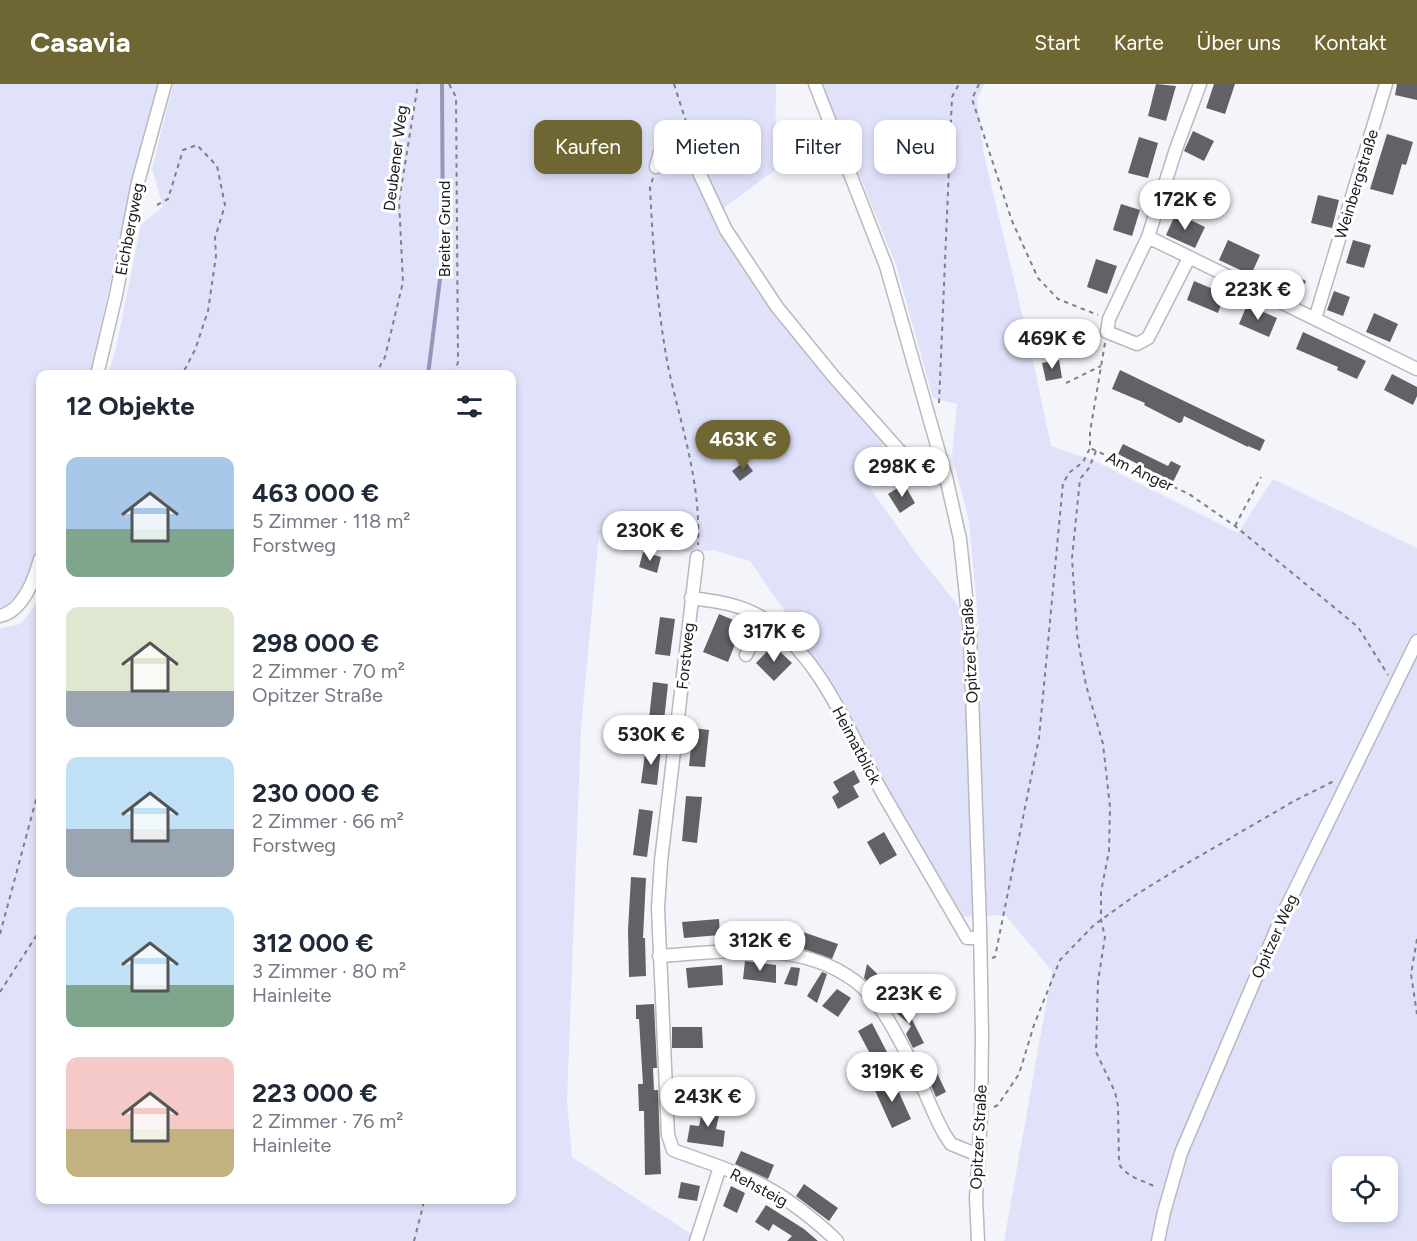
<!DOCTYPE html>
<html lang="de">
<meta charset="utf-8">
<style>
:root{--surface:#fff;--page:#f6f6f7;--text:#1f2937;--muted:#747a83;--accent:#6e6733}
body{margin:0;font-family:Figtree,sans-serif;background:var(--page);color:var(--text);height:100vh;display:flex;flex-direction:column;font-size:22px;white-space:nowrap}
*{box-sizing:border-box;margin:0}
p{font-size:20px;color:var(--muted)}
.icon{flex:none;width:33px;height:33px;fill:none;stroke:currentColor;stroke-width:2;stroke-linecap:round;stroke-linejoin:round}
.map{position:relative;flex:1;overflow:hidden}
.drawer{position:absolute;left:36px;top:286px;width:480px;height:834px;display:flex;flex-direction:column;background:var(--surface);border-radius:12px;box-shadow:0 3px 9px #0003}
.drawer>*{flex:none}
.hud{position:absolute;left:534px;top:36px;width:570px;height:54px;display:flex;gap:12px}
.tools{position:absolute;left:1332px;top:1072px;display:grid;gap:12px}
.tools a{display:grid;place-items:center;width:66px;height:66px;border-radius:12px;background:var(--surface);box-shadow:0 3px 9px #0003;font-size:30px}
.price{position:absolute;translate:-50% -51px;padding:0 14px;border-radius:21px;background:#fff;color:#222;font-size:20px;line-height:39px;filter:drop-shadow(0 2px 3px #0008)}
.price::after{content:'';position:absolute;left:50%;top:36px;width:18px;height:14px;margin-left:-9px;background:inherit;clip-path:polygon(0 0,100% 0,50% 100%)}
.price.selected{background:var(--accent);color:#fff}
ul{padding:0;list-style:none}
li{display:flex;align-items:center;gap:18px;height:150px;padding:0 30px}
li span{display:grid;place-items:center;flex:none;width:168px;height:120px;border-radius:12px;color:#555}
li>.icon{margin-inline-start:auto}
span .icon{width:72px;height:72px;fill:#fffc;stroke-width:1}
li b{font-size:26px}
h2{display:flex;justify-content:space-between;align-items:center;height:72px;padding:0 30px;font-size:26px}
.tag{padding:0 21px;border-radius:12px;background:var(--surface);box-shadow:0 3px 9px #0003;font-size:21px;line-height:54px}
.tag.selected{background:var(--accent);color:#fff}
header{display:flex;align-items:center;gap:36px;box-sizing:border-box;height:84px;padding:0 30px;background:var(--accent);color:#fff}
header strong{font-size:28px}
nav{display:flex;gap:33px;margin-inline-start:auto;font-size:21px}
.map>svg:first-child{display:block}
</style>
<header>
<strong>Casavia</strong>
<nav><a>Start</a><a>Karte</a><a>Über uns</a><a>Kontakt</a></nav>
</header>
<div class="map">
<svg width="1417" height="1157" viewBox="0 0 1417 1157">
<rect width="100%" height="100%" fill="#f4f5fa"/>
<path fill="#e0e2fa" fill-rule="evenodd" d="M0 0H158L132 99 90 291H40V458L30 486 17 511 0 527Z
M173 0H776L775 86 721 126 784 226 888 345 868 401 916 469 979 548 969 437 952 372 957 320 933 314 896 181 822 0H984L977 16 984 71 1029 258 1051 362 1093 376 1238 449 1273 395 1417 464V1157H1004L1052 887 1005 831 961 833 888 709 803 554 750 477 713 466 692 469 599 450 581 645 567 1016 572 1073 702 1157H0V544L21 540 40 514V1116H512V291H108L116 264 141 140 163 123 152 85ZM1342 1083H1388V1128H1342Z"/>
<g fill="none" stroke-linecap="round" stroke-linejoin="round">
<path stroke="#9497b8" stroke-width="4" d="M428 291 443 171 442 0"/>
</g>
<path fill="#616266" d="M1156 0 1176 2 1166 37 1148 32Z
M1214 0H1235L1225 30 1206 24Z
M1397 0H1417V16L1395 11Z
M1193 47 1214 57 1204 77 1184 67Z
M1387 50 1413 58 1406 81 1402 80 1393 111 1370 105Z
M1139 53 1158 59 1148 94 1128 89Z
M1318 111 1339 116 1332 144 1311 139Z
M1121 120 1140 126 1132 152 1113 146Z
M1176 129 1205 143 1195 164 1166 151Z
M1228 156 1260 171 1251 191 1219 176Z
M1353 156 1371 161 1364 184 1346 179Z
M1096 175 1117 182 1107 210 1087 203Z
M1285 187 1306 197 1298 212 1277 202Z
M1194 197 1225 210 1218 229 1187 216Z
M1334 207 1350 213 1343 232 1327 226Z
M1247 221 1277 234 1269 253 1239 240Z
M1374 229 1398 240 1390 258 1366 248Z
M1303 248 1366 277 1357 295 1337 286 1338 283 1296 265Z
M1059 276 1062 294 1046 297 1042 279Z
M1120 286 1265 356 1260 367 1248 362V363L1184 332 1182 338 1179 339 1144 321 1145 319 1112 305Z
M1392 290 1417 303V312L1413 321 1384 306Z
M1123 360 1168 382 1171 377 1181 382 1173 398 1118 370Z
M745 377 753 387 740 397 732 387Z
M904 400 915 419 900 429 888 410Z
M643 468 661 473 657 489 639 483Z
M719 530 750 543 743 557 737 555 728 578 703 568Z
M660 533 675 535 670 572 655 570Z
M773 561 792 579 774 597 756 579Z
M653 598 668 600 664 637 649 635Z
M693 644 709 646 705 683 689 682Z
M646 662 661 664 657 701 641 699Z
M854 686 860 698 853 702 859 713 838 725 832 713 839 708 833 698Z
M686 712 702 713 697 759 682 757Z
M639 725 653 727 647 773 633 771Z
M884 748 897 771 880 781 867 758Z
M631 793 646 794 643 854H645L646 892 629 893 628 846Z
M719 835 720 851 684 854 682 838Z
M740 842 776 843V855L758 849 756 852 767 860 740 859Z
M803 848 838 860 832 875 798 863Z
M745 877 776 881V899L743 895Z
M867 880 889 901 880 911 864 894Z
M722 881 723 901 688 904 686 884Z
M791 883 800 884 797 902 784 900Z
M822 888 827 890 817 919 807 912Z
M837 905 851 914 838 933 822 922Z
M903 918 924 959 913 964 906 950 911 942 891 924Z
M654 920 657 984H653L654 1006H658L661 1090 645 1091 644 1027H639L638 1000H643L639 935H636V921Z
M872 939 889 972 875 979 858 947Z
M672 943H702L703 964H672Z
M937 989 946 1008 936 1013 928 994Z
M892 993 911 1035 892 1044 873 1002Z
M704 1019 721 1022 716 1045 725 1047 723 1063 687 1058 690 1041 699 1042Z
M741 1067 774 1081 768 1095 735 1080Z
M681 1098 700 1102 697 1117 678 1114Z
M804 1100 838 1124 829 1137 796 1112Z
M731 1102 745 1109 737 1129 723 1122Z
M766 1121 804 1145 818 1157H787L792 1152 773 1140 769 1147 755 1138Z"/>
<g fill="none" stroke-linecap="round" stroke-linejoin="round">
<g stroke="#b8b8be" stroke-width="15">
<path id="minor" d="M815 0 886 182 946 393 960 455 970 550 980 843 982 952 981 1031 976 1114 978 1157
M656 83 659 71 663 64 678 60 687 63 726 146 777 223 834 293 912 381 929 393H946
M1148 153 1417 285
M1189 174 1148 254 1137 260 1107 248 1109 235 1148 153 1176 65 1200 0
M1315 235 1386 0
M97 291 116 211 138 98 165 0
M697 473 661 777 658 824 668 1051 673 1066C711 1080 753 1092 787 1116 804 1128 822 1142 837 1157
M691 514C716 517 739 520 761 533 822 573 848 647 882 708 910 757 939 805 967 854H980
M0 532C23 527 35 494 40 475
M746 571 763 535
M659 872C724 868 799 855 855 897 880 916 896 949 910 976 923 1000 931 1027 945 1051L951 1060 978 1071
M696 1157 720 1083
M1158 1157 1164 1128 1181 1069 1283 830 1417 557"/>
</g>
<path stroke="#7f8083" stroke-width="2" stroke-dasharray="4.5 4.5" stroke-linecap="butt" d="M449 0 456 13 458 278 454 291
M674 0 689 47 685 51
M979 0 972 15 1012 137 1038 194 1058 215 1098 231
M653 94 650 104C653 163 657 224 668 282 681 343 701 397 698 461
M157 121 168 115 183 66 197 61 217 82 225 121 215 154 216 172 208 227 195 266 182 291
M1105 259 1090 348V364L1189 410 1235 442 1358 543 1388 591
M375 291 385 273 403 198 399 117 418 0
M1066 299 1101 282
M939 319 952 13 959 0
M1096 367 1089 384 1080 395 1072 474 1077 551 1086 601 1103 660 1110 723 1109 767 1101 808V836L1105 853 1098 897 1096 968 1115 1008 1118 1022 1119 1080C1127 1094 1144 1096 1157 1104
M1235 442 1261 393
M0 850 40 701
M1417 855 1411 890 1417 930
M992 874 995 873 1039 654 1063 399 1070 388 1083 378 1090 364
M0 908 40 846
M994 1023 998 1021 1019 990 1034 941 1060 876 1094 841 1137 810 1186 780 1294 717 1334 697
M414 1157 423 1122V1116"/>
<use href="#minor" stroke="#fff" stroke-width="12"/>
</g>
<g text-anchor="middle" stroke-width="6" stroke-linejoin="round" paint-order="stroke">
<g font-size="16" fill="#1a1a1c" stroke="#fff">
<text transform="translate(395 74) rotate(-83)" y="6">Deubener Weg</text>
<text transform="translate(1356 100) rotate(-73)" y="6">Weinbergstraße</text>
<text transform="translate(129 145) rotate(-79)" y="6">Eichbergweg</text>
<text transform="translate(444 145) rotate(-90)" y="6">Breiter Grund</text>
<text transform="translate(1140 387) rotate(25)" y="6">Am Anger</text>
<text transform="translate(969 567) rotate(-93)" y="6">Opitzer Straße</text>
<text transform="translate(685 572) rotate(-84)" y="6">Forstweg</text>
<text transform="translate(857 661) rotate(62)" y="6">Heimatblick</text>
<text transform="translate(1274 852) rotate(-66)" y="6">Opitzer Weg</text>
<text transform="translate(978 1053) rotate(-87)" y="6">Opitzer Straße</text>
<text transform="translate(759 1103) rotate(28)" y="6">Rehsteig</text>
</g>
</g>
</svg>
<div class="tools">
<a><svg class="icon" aria-label="locate" viewBox="0 0 24 24"><circle cx="12" cy="12" r="6"/><path d="M12 2v4M12 18v4M2 12h4M18 12h4"/></svg></a>
</div>
<b class="price" style="left:1185px;top:147px">172K €</b>
<b class="price" style="left:1258px;top:237px">223K €</b>
<b class="price" style="left:1052px;top:286px">469K €</b>
<b class="price selected" style="left:743px;top:387px">463K €</b>
<b class="price" style="left:902px;top:414px">298K €</b>
<b class="price" style="left:650px;top:478px">230K €</b>
<b class="price" style="left:774px;top:579px">317K €</b>
<b class="price" style="left:651px;top:682px">530K €</b>
<b class="price" style="left:760px;top:888px">312K €</b>
<b class="price" style="left:909px;top:941px">223K €</b>
<b class="price" style="left:892px;top:1019px">319K €</b>
<b class="price" style="left:708px;top:1044px">243K €</b>
<div class="hud">
<a class="tag selected">Kaufen</a>
<a class="tag">Mieten</a>
<a class="tag">Filter</a>
<a class="tag">Neu</a>
</div>
<section class="drawer">
<h2>12 Objekte<svg class="icon" aria-label="filters" viewBox="0 0 24 24"><path d="M4 7h16M4 17h16"/><circle cx="9" cy="7" r="2"/><circle cx="15" cy="17" r="2"/></svg></h2>
<ul>
<li><span style="background:linear-gradient(#a9c7e8 60%,#7fa58c 0)"><svg class="icon" aria-label="home" viewBox="0 0 24 24"><path d="M3 11l9-7 9 7M6 9v11h12V9"/></svg></span><div><b>463 000 €</b><p>5 Zimmer · 118 m²</p><p>Forstweg</p></div></li>
<li><span style="background:linear-gradient(#dfe7d0 70%,#9aa5b1 0)"><svg class="icon" aria-label="home" viewBox="0 0 24 24"><path d="M3 11l9-7 9 7M6 9v11h12V9"/></svg></span><div><b>298 000 €</b><p>2 Zimmer · 70 m²</p><p>Opitzer Straße</p></div></li>
<li><span style="background:linear-gradient(#bfe0f5 60%,#9aa5b1 0)"><svg class="icon" aria-label="home" viewBox="0 0 24 24"><path d="M3 11l9-7 9 7M6 9v11h12V9"/></svg></span><div><b>230 000 €</b><p>2 Zimmer · 66 m²</p><p>Forstweg</p></div></li>
<li><span style="background:linear-gradient(#bfe0f5 65%,#7fa58c 0)"><svg class="icon" aria-label="home" viewBox="0 0 24 24"><path d="M3 11l9-7 9 7M6 9v11h12V9"/></svg></span><div><b>312 000 €</b><p>3 Zimmer · 80 m²</p><p>Hainleite</p></div></li>
<li><span style="background:linear-gradient(#f6c9c9 60%,#c2b280 0)"><svg class="icon" aria-label="home" viewBox="0 0 24 24"><path d="M3 11l9-7 9 7M6 9v11h12V9"/></svg></span><div><b>223 000 €</b><p>2 Zimmer · 76 m²</p><p>Hainleite</p></div></li>
</ul>
</section>
</div>
